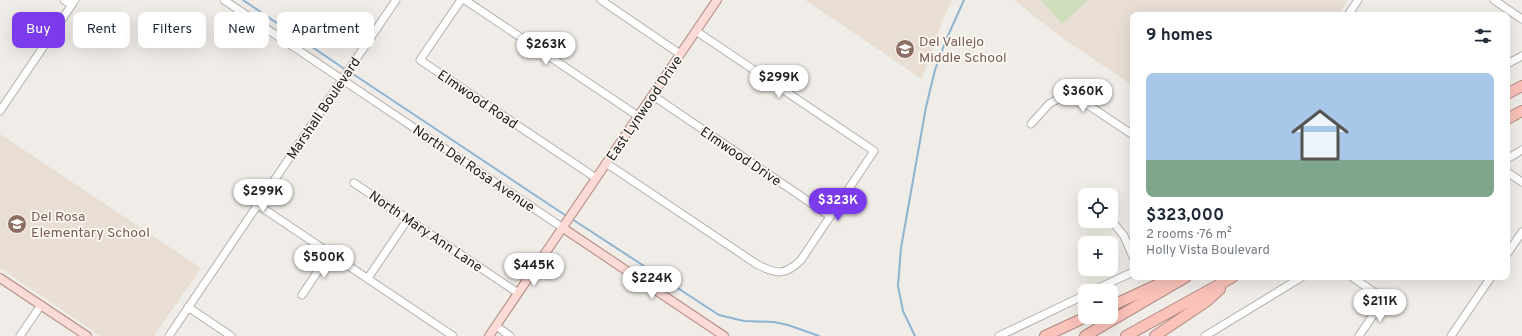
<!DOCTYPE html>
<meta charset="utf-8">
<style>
:root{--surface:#fff;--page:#f6f6f7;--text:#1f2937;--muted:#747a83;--line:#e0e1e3;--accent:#7c3aed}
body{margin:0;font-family:Overpass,sans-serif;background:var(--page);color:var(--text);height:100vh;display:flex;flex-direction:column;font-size:15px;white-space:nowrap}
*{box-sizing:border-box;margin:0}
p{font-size:13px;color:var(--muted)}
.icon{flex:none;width:22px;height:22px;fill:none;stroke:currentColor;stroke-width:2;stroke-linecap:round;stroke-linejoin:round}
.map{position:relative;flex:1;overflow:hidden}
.drawer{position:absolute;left:1130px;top:12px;width:380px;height:268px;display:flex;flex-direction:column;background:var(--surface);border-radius:8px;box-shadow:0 4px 16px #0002}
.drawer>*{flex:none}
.hud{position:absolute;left:12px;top:12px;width:380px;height:36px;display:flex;gap:8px}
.fabs{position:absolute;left:1078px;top:188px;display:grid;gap:8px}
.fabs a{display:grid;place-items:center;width:40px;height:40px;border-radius:8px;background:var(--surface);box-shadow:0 4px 16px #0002;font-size:20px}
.price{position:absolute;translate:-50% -34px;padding:0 9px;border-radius:14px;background:#fff;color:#222;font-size:13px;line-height:26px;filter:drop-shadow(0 1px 2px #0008)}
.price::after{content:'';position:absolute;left:50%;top:24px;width:12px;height:9px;margin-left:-6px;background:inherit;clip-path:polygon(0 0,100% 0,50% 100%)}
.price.active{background:var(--accent);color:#fff}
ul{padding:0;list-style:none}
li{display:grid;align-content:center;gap:8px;height:212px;padding:0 16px}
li+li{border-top:1px solid var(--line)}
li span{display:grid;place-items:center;height:124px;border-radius:8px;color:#555}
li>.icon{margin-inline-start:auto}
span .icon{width:72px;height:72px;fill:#fffc;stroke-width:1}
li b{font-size:17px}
h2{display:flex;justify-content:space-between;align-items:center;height:48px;padding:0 16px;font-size:17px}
.pill{padding:0 14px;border-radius:8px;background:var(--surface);box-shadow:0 4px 16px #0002;font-size:14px;line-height:36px}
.pill.active{background:var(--accent);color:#fff}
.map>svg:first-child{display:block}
</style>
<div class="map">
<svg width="1522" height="336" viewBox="0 0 1522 336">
<rect width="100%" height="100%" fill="#f0ece7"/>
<path fill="#e8ded3" d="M805 0H952L943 19 922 79Z
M1014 0H1348L1338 15H1133V86L1064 39Z
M0 134 201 268 154 336H101L0 268Z"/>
<path fill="#cfdfbe" d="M1041 0H1088L1062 24Z"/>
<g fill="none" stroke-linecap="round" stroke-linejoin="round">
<path stroke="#8eb4d2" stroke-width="2" d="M243 0 346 70
M350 72 568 217
M572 219 719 315 744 321 774 322 788 325 819 336
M915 336 903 311 898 286 901 248 926 107 935 70 946 40 964 0"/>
<g stroke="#b3afaa" stroke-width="9">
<path id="minor" d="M64 0 72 5
M224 0 563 228
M461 0 420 60 596 178
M465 0 638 116
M601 0 680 54
M1494 0 1522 19
M1348 15 1358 0
M1507 64 1522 56
M652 95 830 216
M0 111 75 0
M1031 124 1049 104 1065 95 1076 97 1133 135
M1507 159 1522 150
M606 163 758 265C777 274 785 276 801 260L874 151 696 31
M1507 172 1522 182
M354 183 518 293
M258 205 453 336
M1111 220 1124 236 1133 257
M1507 254 1522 232
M1352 277 1384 299 1359 336
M368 278 408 219
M1092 291 1133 272
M302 295 330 253
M188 307 231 336
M496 326 510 336
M20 336 41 305
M169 336 396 0
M999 336 1085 295
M1205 336 1302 277
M1451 336 1491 277"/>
</g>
<g stroke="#ae8982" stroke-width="10">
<path id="major" d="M563 228 724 336
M0 278 87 336
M489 336 717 0"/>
</g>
<g stroke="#ae8982" stroke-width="12">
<path id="highway" d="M1507 94 1522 86
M1507 119 1522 111
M1111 306 1174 277
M1045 336 1086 317
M1085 336 1186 277
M1126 336 1233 277
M1155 336 1207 301 1220 289"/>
</g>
<use href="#minor" stroke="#fff" stroke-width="7"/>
<use href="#major" stroke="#fcdad5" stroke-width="8"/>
<use href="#highway" stroke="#fac2b9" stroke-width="10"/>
</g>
<defs>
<g id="school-disc" transform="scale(1)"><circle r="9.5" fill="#8d6e63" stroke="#fef9f4"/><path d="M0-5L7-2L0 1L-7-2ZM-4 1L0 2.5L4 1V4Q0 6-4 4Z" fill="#fff"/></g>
</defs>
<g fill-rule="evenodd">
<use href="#school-disc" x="905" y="49"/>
<use href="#school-disc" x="17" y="224"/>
</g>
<g text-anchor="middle" stroke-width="3.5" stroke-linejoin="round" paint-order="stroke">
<g font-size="14" fill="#785e54" stroke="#fef9f4" text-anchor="start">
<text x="919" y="46">Del Vallejo<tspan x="919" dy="16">Middle School</tspan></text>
<text x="31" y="221">Del Rosa<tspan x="31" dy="16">Elementary School</tspan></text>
</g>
<g font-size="14" fill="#201e1c" stroke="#fef9f4">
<text transform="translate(478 99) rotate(34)" y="5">Elmwood Road</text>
<text transform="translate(323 108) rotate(-56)" y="5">Marshall Boulevard</text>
<text transform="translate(644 108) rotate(-56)" y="5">East Lynwood Drive</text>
<text transform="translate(741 156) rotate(34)" y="5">Elmwood Drive</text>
<text transform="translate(474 168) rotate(34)" y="5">North Del Rosa Avenue</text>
<text transform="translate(426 231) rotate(34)" y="5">North Mary Ann Lane</text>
</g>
</g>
</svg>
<div class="fabs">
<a><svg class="icon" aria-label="locate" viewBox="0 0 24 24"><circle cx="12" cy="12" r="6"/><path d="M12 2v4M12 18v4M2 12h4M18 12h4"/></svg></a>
<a>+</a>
<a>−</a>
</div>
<b class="price" style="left:546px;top:66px">$263K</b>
<b class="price" style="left:779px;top:99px">$299K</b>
<b class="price" style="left:1083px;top:113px">$360K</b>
<b class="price" style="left:263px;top:213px">$299K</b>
<b class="price active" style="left:838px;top:222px">$323K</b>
<b class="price" style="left:324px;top:279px">$500K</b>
<b class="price" style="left:534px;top:287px">$445K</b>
<b class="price" style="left:652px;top:300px">$224K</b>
<b class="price" style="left:1380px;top:323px">$211K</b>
<div class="hud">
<a class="pill active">Buy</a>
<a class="pill">Rent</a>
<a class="pill">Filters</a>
<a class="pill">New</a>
<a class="pill">Apartment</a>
</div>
<section class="drawer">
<h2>9 homes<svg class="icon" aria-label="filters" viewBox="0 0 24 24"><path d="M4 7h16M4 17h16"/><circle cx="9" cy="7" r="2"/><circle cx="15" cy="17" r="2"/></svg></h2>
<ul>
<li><span style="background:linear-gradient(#a9c7e8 70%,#7fa58c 0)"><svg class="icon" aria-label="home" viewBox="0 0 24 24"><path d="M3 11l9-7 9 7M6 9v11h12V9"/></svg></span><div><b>$323,000</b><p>2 rooms · 76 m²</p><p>Holly Vista Boulevard</p></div></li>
</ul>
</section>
</div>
